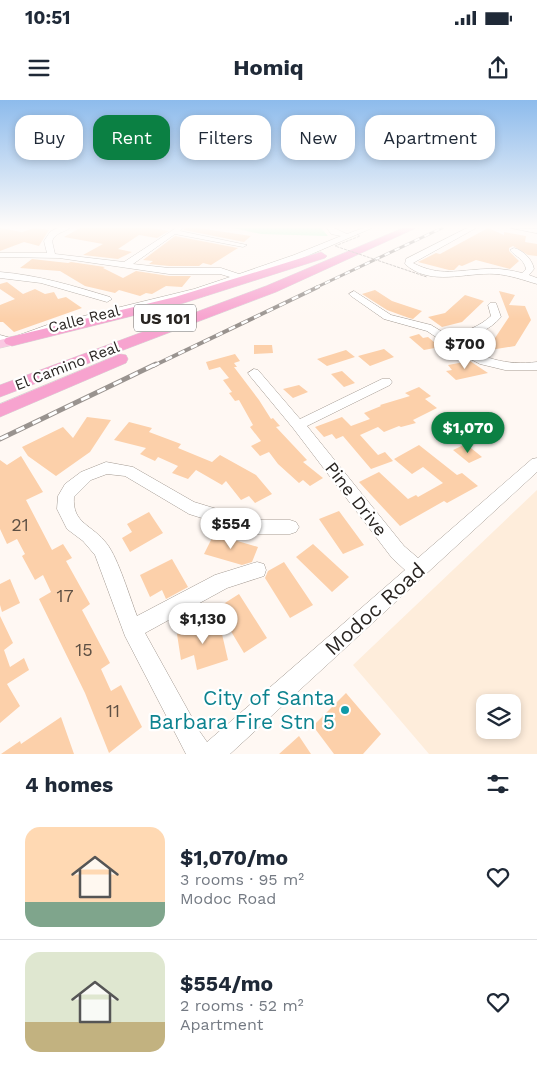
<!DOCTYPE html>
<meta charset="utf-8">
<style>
:root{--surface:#fff;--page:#f2f2f3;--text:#1f2937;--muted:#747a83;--line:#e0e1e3;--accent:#0b8043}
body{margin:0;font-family:"Work Sans",sans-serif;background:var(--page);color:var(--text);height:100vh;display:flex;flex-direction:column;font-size:19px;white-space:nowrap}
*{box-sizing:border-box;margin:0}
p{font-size:16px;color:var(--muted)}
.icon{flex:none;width:28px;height:28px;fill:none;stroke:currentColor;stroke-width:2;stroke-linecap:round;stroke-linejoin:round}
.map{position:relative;height:654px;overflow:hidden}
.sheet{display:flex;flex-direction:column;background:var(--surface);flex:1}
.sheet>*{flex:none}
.hud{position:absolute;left:15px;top:15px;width:508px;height:45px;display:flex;gap:10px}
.buttons{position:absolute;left:476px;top:594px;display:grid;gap:10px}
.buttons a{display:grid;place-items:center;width:45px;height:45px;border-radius:10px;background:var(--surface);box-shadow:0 2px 8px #0003;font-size:25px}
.price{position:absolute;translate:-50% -42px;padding:0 11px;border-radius:18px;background:#fff;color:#222;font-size:16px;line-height:32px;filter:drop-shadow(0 1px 2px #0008)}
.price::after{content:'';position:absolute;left:50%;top:30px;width:15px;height:11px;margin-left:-8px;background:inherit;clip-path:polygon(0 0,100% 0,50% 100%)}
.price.active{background:var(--accent);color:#fff}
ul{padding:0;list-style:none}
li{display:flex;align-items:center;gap:15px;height:125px;padding:0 25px}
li+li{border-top:1px solid var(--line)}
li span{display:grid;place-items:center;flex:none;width:140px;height:100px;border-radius:15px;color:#555}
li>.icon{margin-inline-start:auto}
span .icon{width:60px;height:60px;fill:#fffc;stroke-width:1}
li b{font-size:21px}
h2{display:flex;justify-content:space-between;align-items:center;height:60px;padding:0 25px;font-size:21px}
.pill{padding:0 18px;border-radius:15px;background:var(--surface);box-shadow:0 2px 8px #0003;font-size:18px;line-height:45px}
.pill.active{background:var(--accent);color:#fff}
.status{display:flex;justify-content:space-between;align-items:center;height:35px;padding:0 25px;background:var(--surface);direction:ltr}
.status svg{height:14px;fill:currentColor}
header{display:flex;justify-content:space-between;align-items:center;height:65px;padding:0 25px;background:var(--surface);font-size:22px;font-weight:700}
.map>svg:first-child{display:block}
</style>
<div class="status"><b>10:51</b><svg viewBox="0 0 49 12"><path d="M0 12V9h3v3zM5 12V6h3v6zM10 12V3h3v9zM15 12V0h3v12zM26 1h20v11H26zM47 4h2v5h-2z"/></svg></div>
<header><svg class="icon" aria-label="menu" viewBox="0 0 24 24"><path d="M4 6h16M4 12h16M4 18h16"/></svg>Homiq<svg class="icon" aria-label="share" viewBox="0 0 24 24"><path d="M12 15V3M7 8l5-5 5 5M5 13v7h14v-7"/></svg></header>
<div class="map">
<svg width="537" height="654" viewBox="0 0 537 654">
<rect width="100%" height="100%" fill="#fff8f3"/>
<path fill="#feeddb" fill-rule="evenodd" d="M537 390V654H429L353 565ZM485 602H512V630H485Z"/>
<path fill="#aafbc4" d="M233 128H321L328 136 261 134Z"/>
<path fill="#fcd0aa" d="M0 128 22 132 34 128 49 130 39 146 24 142 0 151Z
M80 128H151L169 131 157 138 139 135 118 149 132 152 118 159 83 155 103 144 64 137Z
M185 128H198L251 136 244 142 184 130Z
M488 128 504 135V132L526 136 525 142 537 144V156L528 155 513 146 509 148V151L519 161 510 169 476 160 462 166 459 165 454 170H449L418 162 436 153 440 154Z
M175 136 238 148 211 165 203 163 199 166H169L149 164 153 161 143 160Z
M32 159 68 163 71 162 105 167 103 168 123 178 136 171 169 176H191L182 187 166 186 152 194 146 193 140 196 119 190 115 193 85 186 60 171 20 168Z
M7 182 23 194 35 189 45 194 54 192 58 199 66 197 82 208 14 232 3 222H0V205L15 199 0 189V184Z
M375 190 392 201 422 211 413 219 409 218 387 210 362 194Z
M499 191 515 195 509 205 525 206 531 220 515 246 484 251 474 242 495 238 509 217Z
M465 195 484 201 462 222 442 227 428 217 445 213Z
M419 234 423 238 428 237 440 247 424 250 409 237Z
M254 245H272L273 253 254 254Z
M384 249 394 257 370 266 358 256Z
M346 250 355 257 327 266 317 259Z
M235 254 240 261 234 263 237 267H234L259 300 271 319 273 318 280 326 276 327 307 360 303 362 323 378 310 386 303 380 299 383 278 364 269 352 260 356 251 346 261 341 250 327 253 325 239 300 235 301 229 293 232 292 223 280 229 278 220 267 209 270 206 262Z
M470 261 488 273 456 280 446 271 452 270 448 265Z
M342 271 355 283 344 287 331 274Z
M299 285 308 292 293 298 283 289Z
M419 287 431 296 425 299 437 308 413 320 416 323 401 327 399 326 384 332 378 327 360 335 378 355 385 352 393 361 371 369 343 336 336 339 332 334 324 337 315 327 342 317 351 326 370 319 364 313 381 306 380 305 410 296 405 293Z
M87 317 111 320 90 352 56 376 28 356 22 347 63 327 73 338Z
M129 322 152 328 149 332 181 344 178 348 212 362 220 355 256 375 272 394 255 403 249 396 241 400 226 381 222 385 196 370 188 379 172 373 178 366 158 357 155 361 140 354 146 348 114 340Z
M466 344 482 357 469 363 453 350Z
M419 345 457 375 462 373 478 386 447 403 444 401 400 426 359 382 379 372 408 399 416 395 418 397 443 383 423 367 412 374 394 359Z
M21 356 43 392 26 400 52 450 63 444 72 458 66 461 90 504 82 510 110 563 101 569 111 591 121 585 142 627 109 653 85 593 39 499 51 492 43 475 35 480 22 456 25 454 17 439 7 444 0 429V360L7 365Z
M339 411 364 445 343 454 319 419Z
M149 412 163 433 130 452 122 438 132 432 127 424Z
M214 434 258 447 252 462 242 465 204 454Z
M313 444 349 477 332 492 296 457Z
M172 459 188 487 166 499 162 490 150 497 140 475Z
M284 462 313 505 290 518 265 478 268 471Z
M10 479 20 503 2 512 0 505V484Z
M239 494 267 538 244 553 217 508Z
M0 516 13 543 4 550 10 567 24 558 29 570 7 584 20 606 0 623Z
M219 521 228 560 197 570 194 555 181 560 177 534Z
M346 593 381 634 363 654H334L313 626Z
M61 617 74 654H1L20 641 21 644Z
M299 636 311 654H279Z"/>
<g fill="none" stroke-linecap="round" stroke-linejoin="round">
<g stroke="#a39a92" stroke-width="1">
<path id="minor" d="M57 128H70C63 133 56 132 52 141L55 154 124 162 176 128H183L180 131 247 145 243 147 175 134 133 164 169 168H221L239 174 294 155 341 136 331 134 327 128H334L347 134 363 128H372L300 159 200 193 55 229 12 244 0 241V235L11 238 47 225 194 189 230 177 220 174H169L59 158 0 157V153H47L44 141 50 132Z
M467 128H476L413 163C440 177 458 170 486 169 498 168 510 170 522 173L526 169C524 159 516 157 510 150L514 148C524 151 532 159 534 169L529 175 537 178V184C523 180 510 175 495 174 466 172 430 187 405 164L406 159Z
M511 128 537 129V133Z
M0 172C38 175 74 186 110 197L112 199 107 202 41 183 0 178Z
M354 191 391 215 431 225 449 236C464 232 479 227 491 216L488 205 490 203H496L501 217C489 231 473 236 455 241 481 258 506 266 537 262V270H505L480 264 461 254 427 231 384 219 351 196 349 194Z
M254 269 258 270 300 319 382 279H390L392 282 390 285 307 326 404 446 418 458 532 359 537 358V372L230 654H186L125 536 95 455 83 441 67 429 57 409 58 396 65 384 81 372 106 362 133 367 194 402 253 420H290L296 422 299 427 296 432 290 434H253L189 414 125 376 107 374 91 380 74 397C72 424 92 424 107 444 118 458 130 498 137 516L215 475 257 462 264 464 266 470 264 476 227 488 145 533 200 632 207 642 405 470 392 458 293 328 250 276 248 273Z"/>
</g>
<g stroke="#d8d8d7" stroke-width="1">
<path id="major" d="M12 237 17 238 19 241 17 244 0 248V240Z"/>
</g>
<g stroke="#d8d8d7" stroke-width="1">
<path id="highway" d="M403 128H416L276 192 0 297V285L266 186Z
M321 152 327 156 325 158 184 203 12 246 6 244 4 241 6 238 175 197Z
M120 254 126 255 128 259 126 263 0 317V304Z"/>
</g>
<use href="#minor" fill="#fff" fill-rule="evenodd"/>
<use href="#major" fill="#fac8e2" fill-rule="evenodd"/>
<use href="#highway" fill="#f7a3cf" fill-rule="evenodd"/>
<g stroke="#99938f" stroke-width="3">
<path id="rail-far2" d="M315 188 442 128"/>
</g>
<g stroke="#99938f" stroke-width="4">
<path id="rail-far1" d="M153 266 318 187"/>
</g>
<g stroke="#99938f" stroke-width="5">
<path id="rail" d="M0 339 156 264"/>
</g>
<use href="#rail-far2" stroke="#fff" stroke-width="2" stroke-dasharray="5.5" stroke-linecap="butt"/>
<use href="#rail-far1" stroke="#fff" stroke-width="2.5" stroke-dasharray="7" stroke-linecap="butt"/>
<use href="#rail" stroke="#fff" stroke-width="3" stroke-dasharray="9" stroke-linecap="butt"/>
<path stroke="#b1aba7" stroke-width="1" stroke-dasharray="3 1" stroke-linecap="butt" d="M357 134 360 136 335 146 427 177"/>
</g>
<linearGradient id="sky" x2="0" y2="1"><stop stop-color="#8dbbec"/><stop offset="0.58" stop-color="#fffcfa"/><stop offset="1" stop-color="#fffcfa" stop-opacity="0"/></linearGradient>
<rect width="537" height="219" fill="url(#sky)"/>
<circle fill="#0f9aa8" stroke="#fff" stroke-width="2" cx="345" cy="610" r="5"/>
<g text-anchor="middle" stroke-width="4.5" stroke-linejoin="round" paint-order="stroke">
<g font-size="15" fill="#292522" stroke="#fff">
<text transform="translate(84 219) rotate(-14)" y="5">Calle Real</text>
<text transform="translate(67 266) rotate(-21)" y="5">El Camino Real</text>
</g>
<rect fill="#fff" stroke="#696664" stroke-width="1" x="134" y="204.5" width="62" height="27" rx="4"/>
<g font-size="16" font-weight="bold" fill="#292522">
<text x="165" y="224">US 101</text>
</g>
<g font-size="18" fill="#292522" stroke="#fff">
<text transform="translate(356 399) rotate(52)" y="6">Pine Drive</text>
</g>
<g font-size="18" fill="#5e5044">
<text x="20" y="431">21</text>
<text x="65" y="502">17</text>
<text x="84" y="556">15</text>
<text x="113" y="617">11</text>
</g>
<g font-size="21" fill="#292522" stroke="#fff">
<text transform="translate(375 509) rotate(-42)" y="7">Modoc Road</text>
</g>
<g font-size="21" fill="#0d838f" stroke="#fff" text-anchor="end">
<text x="335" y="605">City of Santa<tspan x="335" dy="24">Barbara Fire Stn 5</tspan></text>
</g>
</g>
</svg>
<div class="buttons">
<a><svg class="icon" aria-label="layers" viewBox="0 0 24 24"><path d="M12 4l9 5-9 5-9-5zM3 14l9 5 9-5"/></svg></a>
</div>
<b class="price" style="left:465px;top:270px">$700</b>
<b class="price active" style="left:468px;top:354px">$1,070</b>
<b class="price" style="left:231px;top:450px">$554</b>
<b class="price" style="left:203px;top:545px">$1,130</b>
<div class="hud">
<a class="pill">Buy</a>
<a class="pill active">Rent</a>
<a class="pill">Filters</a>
<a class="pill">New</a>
<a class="pill">Apartment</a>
</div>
</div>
<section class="sheet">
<h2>4 homes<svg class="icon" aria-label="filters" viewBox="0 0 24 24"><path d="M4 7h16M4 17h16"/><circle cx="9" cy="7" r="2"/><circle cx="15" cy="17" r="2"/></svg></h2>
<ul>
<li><span style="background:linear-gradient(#ffd9b3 75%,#7fa58c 0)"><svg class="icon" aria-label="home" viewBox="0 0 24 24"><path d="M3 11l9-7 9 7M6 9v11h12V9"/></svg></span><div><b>$1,070/mo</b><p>3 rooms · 95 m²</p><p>Modoc Road</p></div><svg class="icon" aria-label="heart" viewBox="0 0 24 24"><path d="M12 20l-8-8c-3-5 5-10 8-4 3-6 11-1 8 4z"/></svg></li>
<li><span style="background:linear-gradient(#dfe7d0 70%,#c2b280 0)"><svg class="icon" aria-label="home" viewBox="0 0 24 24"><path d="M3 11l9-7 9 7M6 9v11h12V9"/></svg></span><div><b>$554/mo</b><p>2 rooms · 52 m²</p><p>Apartment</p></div><svg class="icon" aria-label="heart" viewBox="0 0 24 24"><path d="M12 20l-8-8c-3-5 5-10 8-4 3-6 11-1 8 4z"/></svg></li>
</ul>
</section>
